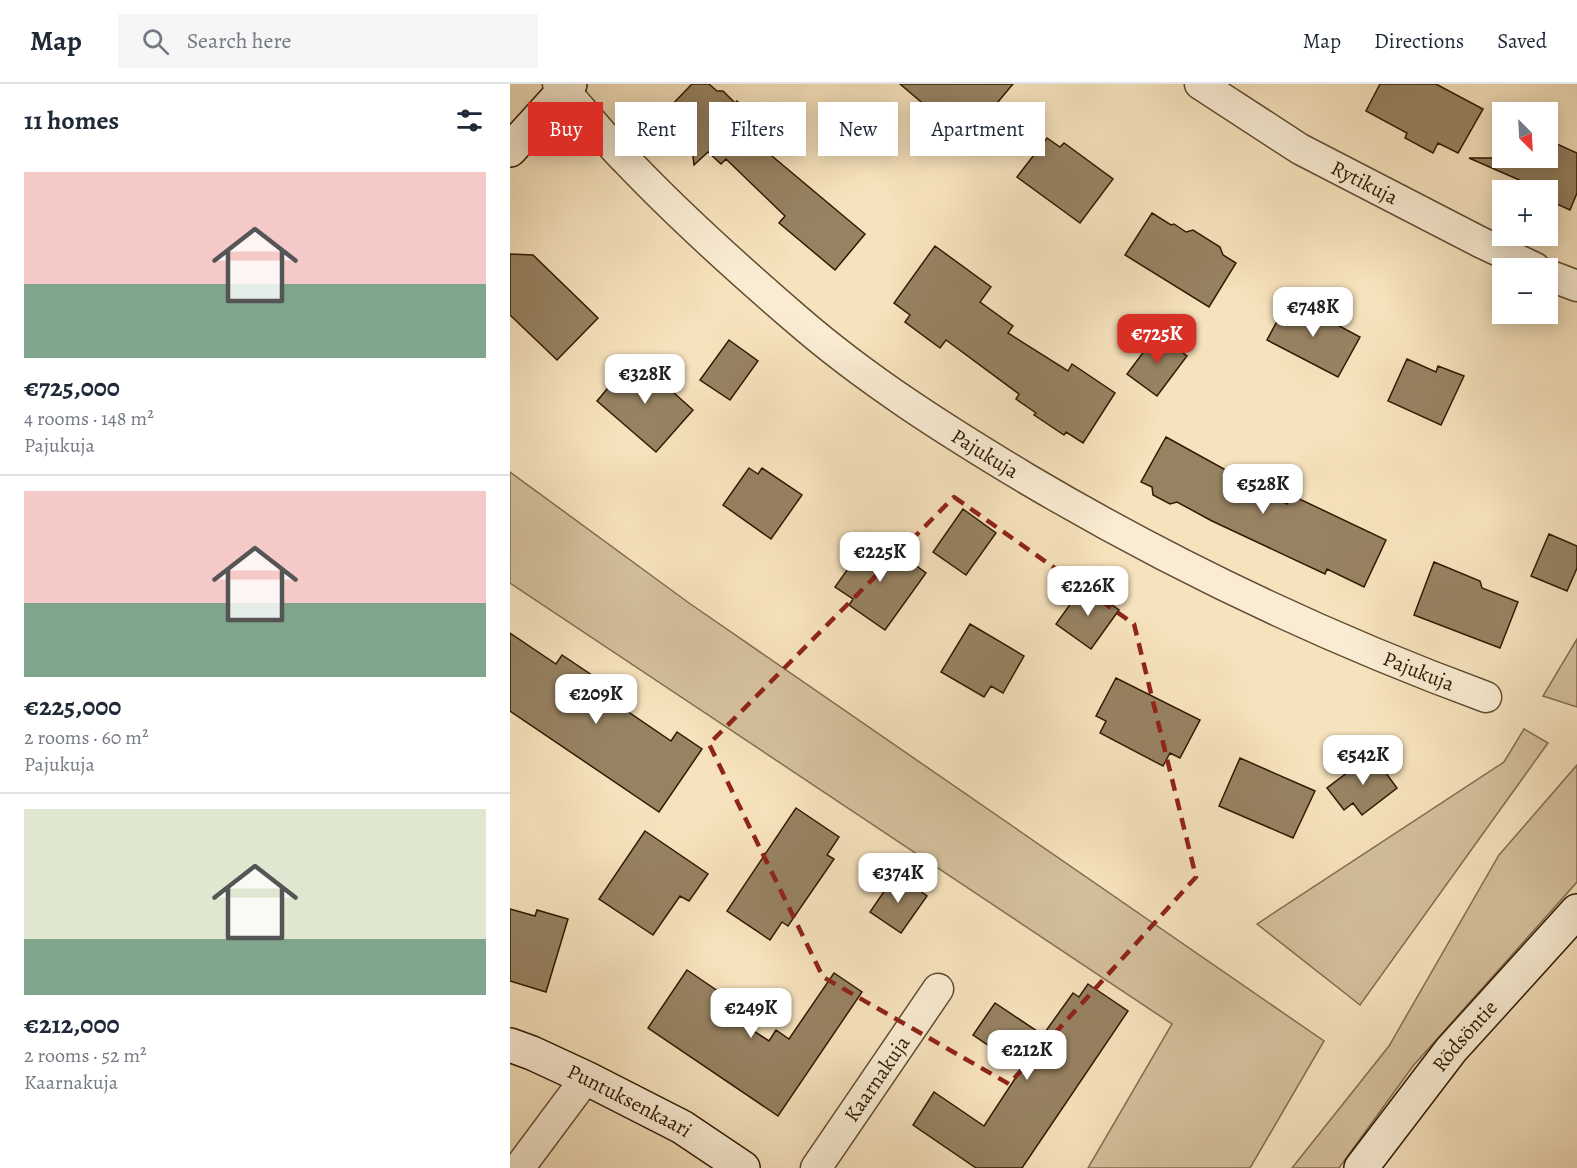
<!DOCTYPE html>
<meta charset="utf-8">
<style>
:root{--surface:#fff;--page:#f6f6f7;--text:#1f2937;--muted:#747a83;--line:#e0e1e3;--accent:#d93025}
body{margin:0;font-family:Alegreya,serif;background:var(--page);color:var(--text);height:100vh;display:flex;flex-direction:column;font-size:22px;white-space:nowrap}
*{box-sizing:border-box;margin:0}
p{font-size:20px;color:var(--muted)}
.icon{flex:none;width:33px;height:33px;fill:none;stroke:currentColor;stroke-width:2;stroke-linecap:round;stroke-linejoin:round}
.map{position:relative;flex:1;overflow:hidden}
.sheet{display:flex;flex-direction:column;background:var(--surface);width:510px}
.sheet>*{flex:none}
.guide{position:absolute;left:18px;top:18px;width:570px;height:54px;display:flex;gap:12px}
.needle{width:39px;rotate:156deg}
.controls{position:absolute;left:982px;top:18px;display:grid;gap:12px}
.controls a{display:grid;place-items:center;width:66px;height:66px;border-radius:0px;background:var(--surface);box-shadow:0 3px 15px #0003;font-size:30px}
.price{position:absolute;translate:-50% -51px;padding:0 14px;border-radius:12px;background:#fff;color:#222;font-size:20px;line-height:39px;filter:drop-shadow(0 2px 3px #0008)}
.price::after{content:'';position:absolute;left:50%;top:36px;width:18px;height:14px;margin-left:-9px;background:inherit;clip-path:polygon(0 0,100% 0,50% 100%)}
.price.selected{background:var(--accent);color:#fff}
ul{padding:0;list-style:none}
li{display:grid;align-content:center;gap:12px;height:318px;padding:0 24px}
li+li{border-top:2px solid var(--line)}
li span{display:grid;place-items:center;height:186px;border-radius:0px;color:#555}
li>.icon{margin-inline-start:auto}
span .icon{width:108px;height:108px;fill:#fffc;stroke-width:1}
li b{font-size:26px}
h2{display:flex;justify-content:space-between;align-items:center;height:72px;padding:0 24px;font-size:26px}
.pill{padding:0 21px;border-radius:0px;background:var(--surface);box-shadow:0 3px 15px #0003;font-size:21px;line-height:54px}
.pill.selected{background:var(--accent);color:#fff}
header{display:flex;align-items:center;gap:36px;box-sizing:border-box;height:84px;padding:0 30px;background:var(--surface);border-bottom:2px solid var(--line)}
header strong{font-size:28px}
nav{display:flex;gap:33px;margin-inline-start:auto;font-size:21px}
.search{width:420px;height:54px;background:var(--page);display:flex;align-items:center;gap:15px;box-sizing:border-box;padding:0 21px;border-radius:0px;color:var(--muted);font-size:22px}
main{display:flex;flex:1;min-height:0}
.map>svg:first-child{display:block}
</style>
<header>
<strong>Map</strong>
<div class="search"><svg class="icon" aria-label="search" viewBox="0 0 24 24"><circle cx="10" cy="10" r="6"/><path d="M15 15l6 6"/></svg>Search here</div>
<nav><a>Map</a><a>Directions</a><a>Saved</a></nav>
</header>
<main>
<section class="sheet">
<h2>11 homes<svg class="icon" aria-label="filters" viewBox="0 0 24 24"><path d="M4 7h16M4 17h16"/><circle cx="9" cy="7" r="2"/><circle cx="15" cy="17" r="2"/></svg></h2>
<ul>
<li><span style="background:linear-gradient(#f6c9c9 60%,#7fa58c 0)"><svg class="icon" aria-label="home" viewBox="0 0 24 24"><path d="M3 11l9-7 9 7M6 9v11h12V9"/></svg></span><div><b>€725,000</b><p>4 rooms · 148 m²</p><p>Pajukuja</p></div></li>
<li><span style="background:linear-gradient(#f6c9c9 60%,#7fa58c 0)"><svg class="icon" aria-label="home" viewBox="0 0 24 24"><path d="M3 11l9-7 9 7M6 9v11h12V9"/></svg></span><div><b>€225,000</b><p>2 rooms · 60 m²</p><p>Pajukuja</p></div></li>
<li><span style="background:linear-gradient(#dfe7d0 70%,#7fa58c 0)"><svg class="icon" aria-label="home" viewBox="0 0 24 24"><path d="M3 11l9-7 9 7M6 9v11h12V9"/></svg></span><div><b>€212,000</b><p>2 rooms · 52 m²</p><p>Kaarnakuja</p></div></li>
</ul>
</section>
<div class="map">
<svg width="1067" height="1084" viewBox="0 0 1067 1084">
<rect width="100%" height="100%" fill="#f6e2bc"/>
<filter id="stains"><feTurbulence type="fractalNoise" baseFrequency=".00333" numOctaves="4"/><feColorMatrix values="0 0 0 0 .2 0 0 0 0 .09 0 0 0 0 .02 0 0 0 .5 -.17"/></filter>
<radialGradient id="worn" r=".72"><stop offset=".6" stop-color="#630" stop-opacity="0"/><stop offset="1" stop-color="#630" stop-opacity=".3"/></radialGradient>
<path fill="#d4c09c" stroke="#826d4e" stroke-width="1.5" d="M0 388 179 519 814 957 740 1084H578L662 940 0 499Z
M1067 555V623L1033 612Z
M1014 645 1038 659 850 921 747 840 994 678Z
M1067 681V798L903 982 829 1084H782L879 962 989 771Z"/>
<path fill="#978262" stroke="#301a00" stroke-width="1.5" d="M182 0H199L207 7H213L225 19 227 17 272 61 262 72 355 150 325 186 269 139 275 132 216 75 211 80 198 68 184 81 181 56 172 47V42L156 27Z
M390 0H503L456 56Z
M870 0H926L973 25 948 69 928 59 923 69 895 54 897 49 856 27Z
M537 54 550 63 554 59 603 95 570 139 507 93Z
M1038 56 1067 69V109L1060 126 1038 116V106H1021L1016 104 1014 98 959 74H1038Z
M642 129 661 141 664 140 676 148 683 146 710 163 713 171 726 179 699 223 615 171Z
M425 162 481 203 470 218 503 242 498 249 558 287 562 280 605 309 573 359 556 348 554 351 524 331 526 329 506 315 509 310 436 256 430 264 395 238 400 231 384 219Z
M0 170 23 171 88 234 47 276 0 231Z
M779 215 850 253 828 293 757 256Z
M647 250 677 272 647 312 617 290Z
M219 256 248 277 220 316 190 296Z
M124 273 183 326 146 368 87 317Z
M897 275 926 288 928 282 954 292 931 341 878 317Z
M656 353 777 420 781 411 876 456 854 503 817 485 815 490 702 437 667 418 660 420 643 411 642 403 631 398Z
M239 384 248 390 252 384 292 411 261 455 213 421Z
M453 425 486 449 456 491 423 468Z
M1039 450 1067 462V484L1057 507 1021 492Z
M357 458 372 469 378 461 416 489 375 546 339 521 343 515 325 503Z
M924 478 970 497 972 504 1008 518 990 564 904 531Z
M574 501 609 526 581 565 546 540Z
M460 540 514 572 493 609 481 602 474 613 431 588Z
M0 549 46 580 52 571 107 608 101 616 161 657 167 648 192 665 149 728 0 627Z
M606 594 690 636 670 674 660 669 653 682 590 649 596 637 586 632Z
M862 670 887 704 852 731 843 719 834 726 817 704Z
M730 674 805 707 783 754 709 722Z
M286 724 329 753 317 771 324 775 278 842 272 838 260 856 217 827Z
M135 747 198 790 179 817 170 812 143 851 89 815Z
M386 790 417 812 391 849 360 828Z
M0 825 25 832 27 826 58 835 36 908 0 897Z
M177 886 218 914 210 925 259 957 266 946 279 955 324 889 352 908 268 1032 138 944Z
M578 900 618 927 512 1084H466L403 1041 424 1008 474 1042 512 984 463 951 485 919 533 951 563 909 569 913Z"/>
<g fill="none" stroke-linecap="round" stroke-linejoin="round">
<g stroke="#624c2f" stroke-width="33">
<g id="street">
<path id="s1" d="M48 0C72 25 92 52 116 76 169 132 227 184 285 234 356 296 437 347 517 395 664 482 816 554 976 613"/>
<path id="s2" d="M690 0 790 65 970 158 1025 184"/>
<path d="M1038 191 1067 202"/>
<path d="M9 1084 76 994"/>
<path id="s3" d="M306 1084 428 905"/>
</g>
</g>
<g stroke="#301a00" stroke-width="36">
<g id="secondary">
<path d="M0 66 60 0"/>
<path id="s4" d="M0 961 22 969 76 994 172 1043 233 1084"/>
<path id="s5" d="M851 1084 941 966 1067 827"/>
</g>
</g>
<use href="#street" stroke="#f9ecd3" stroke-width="30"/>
<use href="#secondary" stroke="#f9ecd3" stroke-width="33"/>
</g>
<path fill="none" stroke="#8f2418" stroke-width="4.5" stroke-dasharray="12 8" stroke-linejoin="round" d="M444 413 624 540 686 793 499 1000 313 893 199 660Z"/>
<g text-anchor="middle" stroke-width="4.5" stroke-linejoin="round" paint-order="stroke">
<g font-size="21" fill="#301a00" stroke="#f9ecd3">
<text dy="7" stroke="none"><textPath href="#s2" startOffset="192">Rytikuja</textPath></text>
<text dy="7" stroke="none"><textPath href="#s1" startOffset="567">Pajukuja</textPath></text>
<text dy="7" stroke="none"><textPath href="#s1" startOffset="1053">Pajukuja</textPath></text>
<text dy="7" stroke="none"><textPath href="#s5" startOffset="168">Rödsöntie</textPath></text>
<text dy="7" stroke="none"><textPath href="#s3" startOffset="108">Kaarnakuja</textPath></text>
<text dy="7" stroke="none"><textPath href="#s4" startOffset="132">Puntuksenkaari</textPath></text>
</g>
</g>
<rect width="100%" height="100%" filter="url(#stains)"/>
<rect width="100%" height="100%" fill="url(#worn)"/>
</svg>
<div class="controls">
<a><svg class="needle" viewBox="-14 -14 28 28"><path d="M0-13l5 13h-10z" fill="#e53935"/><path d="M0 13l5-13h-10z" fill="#747a83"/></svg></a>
<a>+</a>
<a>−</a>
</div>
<b class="price" style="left:803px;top:254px">€748K</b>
<b class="price selected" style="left:647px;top:281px">€725K</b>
<b class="price" style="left:135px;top:321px">€328K</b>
<b class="price" style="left:753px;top:431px">€528K</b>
<b class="price" style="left:370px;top:499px">€225K</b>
<b class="price" style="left:578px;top:533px">€226K</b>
<b class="price" style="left:86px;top:641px">€209K</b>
<b class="price" style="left:853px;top:702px">€542K</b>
<b class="price" style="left:388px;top:820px">€374K</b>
<b class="price" style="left:241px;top:955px">€249K</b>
<b class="price" style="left:517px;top:997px">€212K</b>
<div class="guide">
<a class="pill selected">Buy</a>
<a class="pill">Rent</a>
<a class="pill">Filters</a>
<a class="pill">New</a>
<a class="pill">Apartment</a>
</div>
</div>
</main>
